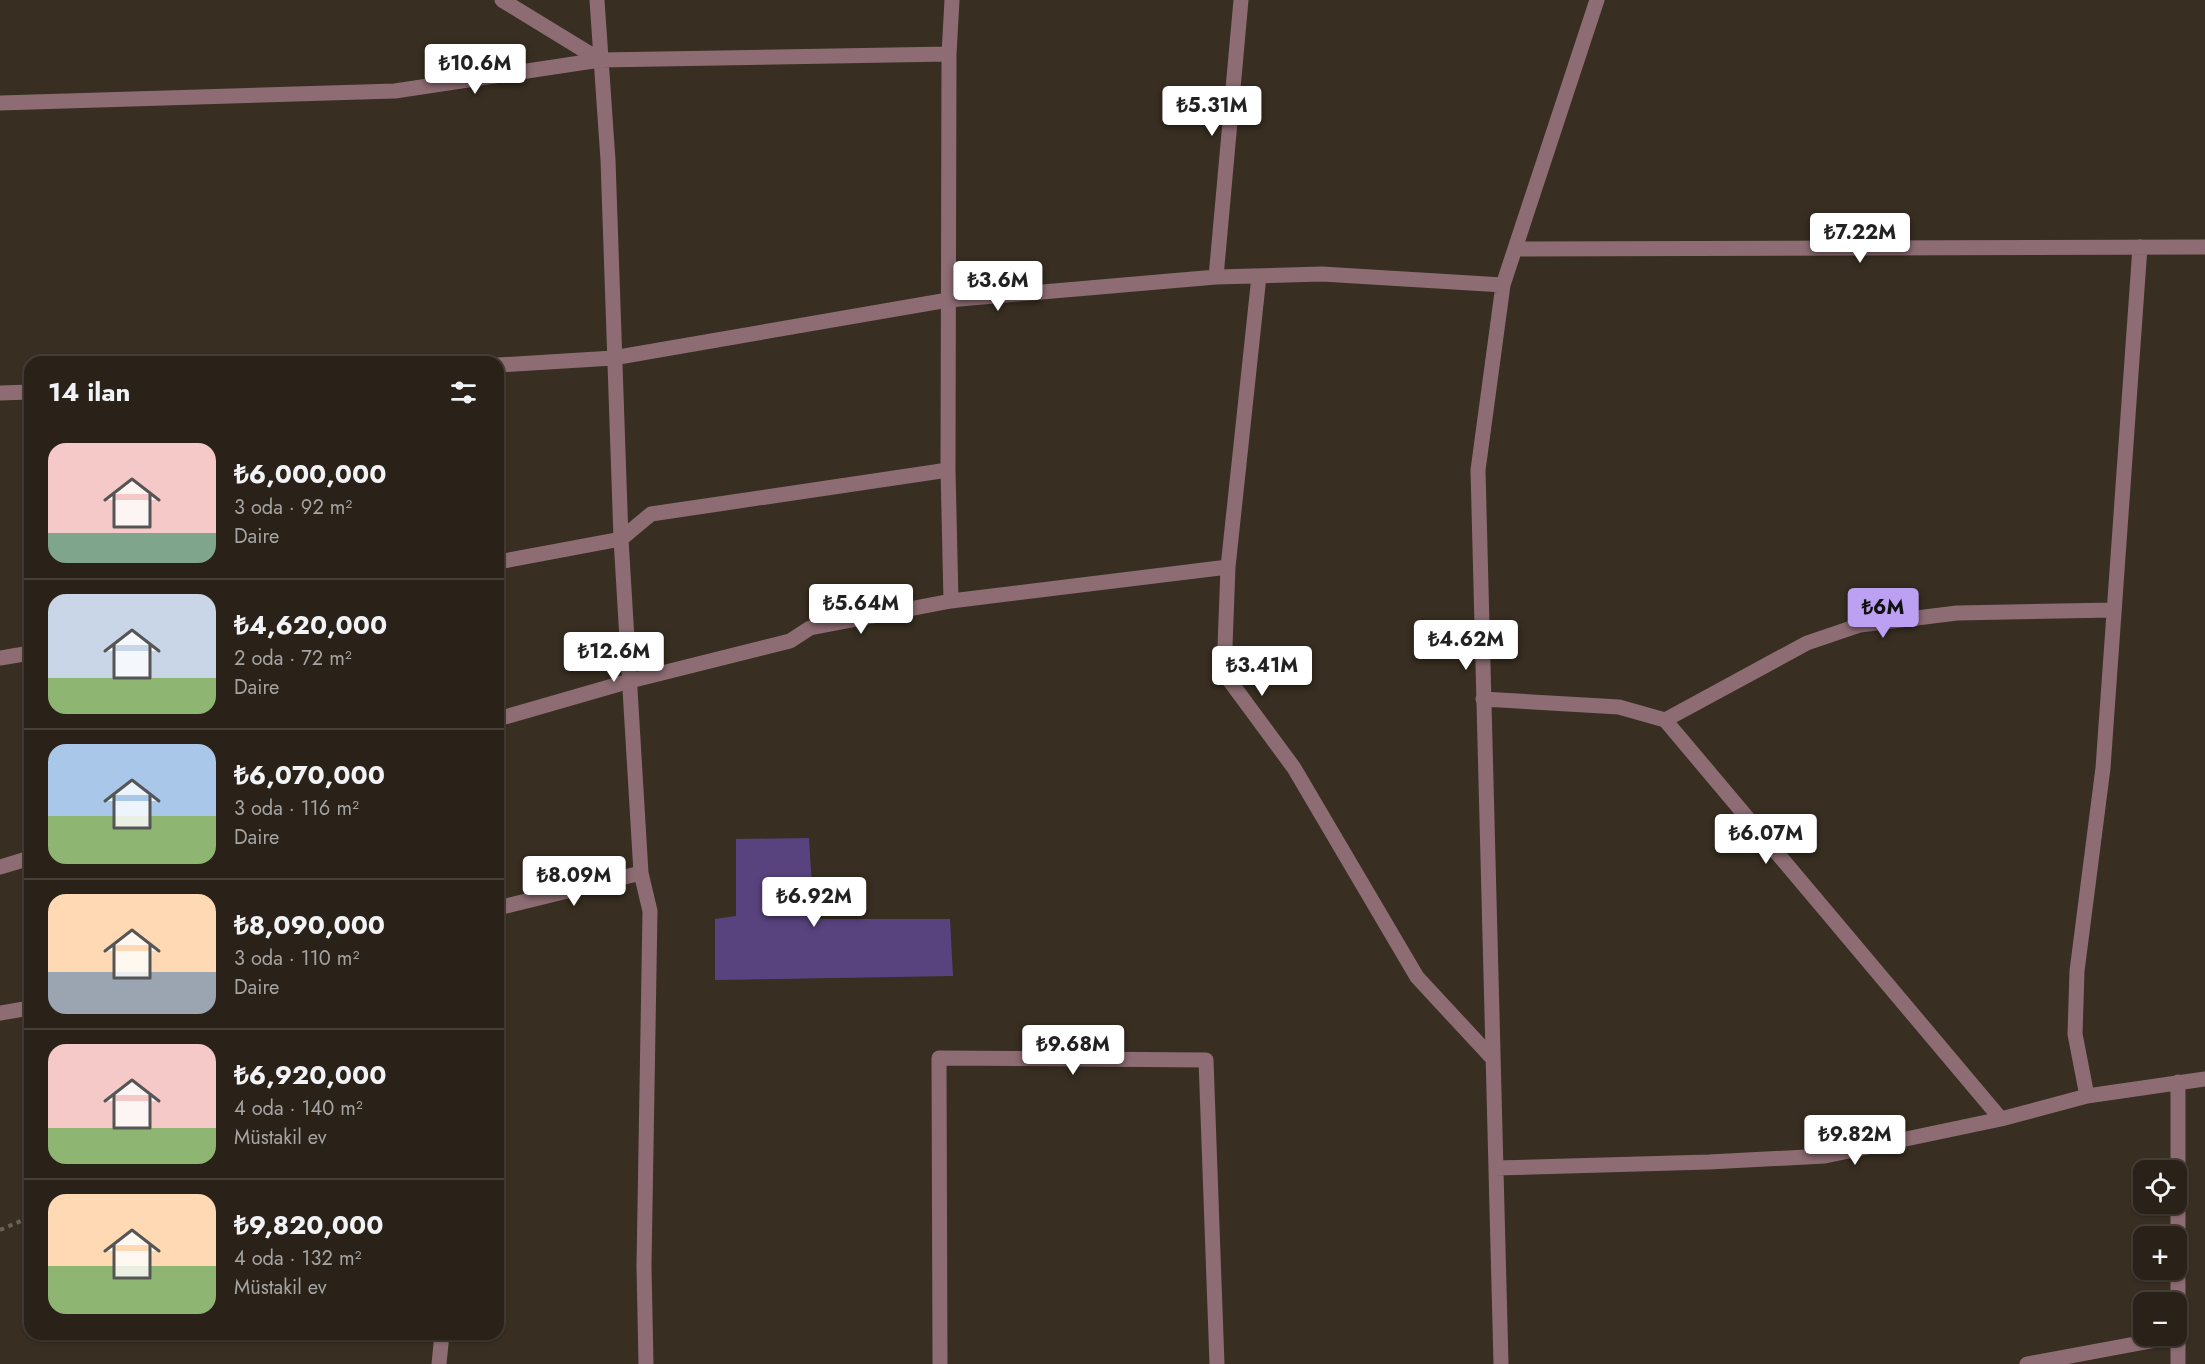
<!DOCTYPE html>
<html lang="tr">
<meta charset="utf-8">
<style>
:root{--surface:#2a2219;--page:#362f26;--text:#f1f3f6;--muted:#a5a4a2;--line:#463f38;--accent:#bca0f2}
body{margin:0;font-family:Jost,sans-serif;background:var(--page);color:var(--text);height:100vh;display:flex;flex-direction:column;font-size:22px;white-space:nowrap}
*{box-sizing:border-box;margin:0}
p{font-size:20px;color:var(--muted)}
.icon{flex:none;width:33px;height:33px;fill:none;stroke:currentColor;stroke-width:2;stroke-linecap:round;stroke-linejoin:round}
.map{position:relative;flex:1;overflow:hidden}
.panel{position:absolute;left:24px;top:356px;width:480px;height:984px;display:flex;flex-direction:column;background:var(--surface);border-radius:18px;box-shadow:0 2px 4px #0004,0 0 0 2px var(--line)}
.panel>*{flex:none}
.fabs{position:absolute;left:2133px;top:1160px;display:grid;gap:12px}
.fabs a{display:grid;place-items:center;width:54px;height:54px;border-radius:12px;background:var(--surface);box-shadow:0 2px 4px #0004,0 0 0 2px var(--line);font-size:30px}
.price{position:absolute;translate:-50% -51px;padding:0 14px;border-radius:6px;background:#fff;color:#222;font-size:20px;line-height:39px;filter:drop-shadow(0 2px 3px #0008)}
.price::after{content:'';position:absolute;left:50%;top:36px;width:18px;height:14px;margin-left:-9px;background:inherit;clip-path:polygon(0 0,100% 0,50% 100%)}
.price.selected{background:var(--accent);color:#111}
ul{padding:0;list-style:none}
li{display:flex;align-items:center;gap:18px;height:150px;padding:0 24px}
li+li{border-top:2px solid var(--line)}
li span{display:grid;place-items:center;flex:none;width:168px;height:120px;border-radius:18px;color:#555}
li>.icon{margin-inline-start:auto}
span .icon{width:72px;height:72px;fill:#fffc;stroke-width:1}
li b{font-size:26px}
h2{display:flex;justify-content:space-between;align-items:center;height:72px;padding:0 24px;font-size:26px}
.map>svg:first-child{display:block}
</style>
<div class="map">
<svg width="2205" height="1364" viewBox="0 0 2205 1364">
<rect width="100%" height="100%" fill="#382e21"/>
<path fill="#59437e" d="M809 838 814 919H950L953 976 715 980V919L736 916V839Z"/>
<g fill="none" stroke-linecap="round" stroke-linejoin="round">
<path stroke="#6a6155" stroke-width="4" stroke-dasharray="4.5 4.5" stroke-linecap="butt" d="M0 1230 30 1217"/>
<path stroke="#8d6c73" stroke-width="15" d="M502 0 600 60
M597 0 608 160 621 539 641 873 650 911 644 1266 646 1364
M0 103 395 91 600 60 949 54
M1515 249 2205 247
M1259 276 1228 567 1224 673 1294 768 1417 977 1493 1059
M1216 277 1241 0
M498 365 613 358 948 300 1216 277 1322 274 1503 285
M0 393 30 392
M498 562 621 539 651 514 948 470
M951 601 948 470 949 54 952 0
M0 658 30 653
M1483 699 1619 707 1665 720 2001 1119
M498 719 630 681 790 641 810 628 951 601 1228 567
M1665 720 1807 643 1860 625 1957 613 2114 610
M0 867 30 858
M498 908 641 873
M0 1013 30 1008
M2178 1082V1364
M2087 1096 2075 1034 2077 971 2103 768 2140 247
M1496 1168 1709 1162 1825 1156 2001 1119 2087 1096 2205 1079
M439 1364 442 1334
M940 1364 939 1058 1206 1060 1217 1364
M1501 1364 1478 470 1503 285 1597 0
M2027 1364 2178 1336"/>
</g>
</svg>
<div class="fabs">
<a><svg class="icon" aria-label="locate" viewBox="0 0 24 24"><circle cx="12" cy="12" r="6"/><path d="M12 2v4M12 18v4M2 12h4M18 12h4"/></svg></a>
<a>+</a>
<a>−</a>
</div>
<b class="price" style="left:475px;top:95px">₺10.6M</b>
<b class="price" style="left:1212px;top:137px">₺5.31M</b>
<b class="price" style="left:1860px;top:264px">₺7.22M</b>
<b class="price" style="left:998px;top:312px">₺3.6M</b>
<b class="price" style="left:861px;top:635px">₺5.64M</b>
<b class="price selected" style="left:1883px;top:639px">₺6M</b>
<b class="price" style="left:1466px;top:671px">₺4.62M</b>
<b class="price" style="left:614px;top:683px">₺12.6M</b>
<b class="price" style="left:1262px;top:697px">₺3.41M</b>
<b class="price" style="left:1766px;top:865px">₺6.07M</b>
<b class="price" style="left:574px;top:907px">₺8.09M</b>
<b class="price" style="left:814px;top:928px">₺6.92M</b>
<b class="price" style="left:1073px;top:1076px">₺9.68M</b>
<b class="price" style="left:1855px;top:1166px">₺9.82M</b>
<section class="panel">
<h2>14 ilan<svg class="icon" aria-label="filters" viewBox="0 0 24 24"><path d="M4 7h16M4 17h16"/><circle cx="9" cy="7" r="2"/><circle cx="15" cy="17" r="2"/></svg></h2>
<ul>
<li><span style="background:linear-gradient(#f6c9c9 75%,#7fa58c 0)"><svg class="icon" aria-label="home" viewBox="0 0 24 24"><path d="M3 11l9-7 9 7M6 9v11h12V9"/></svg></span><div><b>₺6,000,000</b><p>3 oda · 92 m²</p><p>Daire</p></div></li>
<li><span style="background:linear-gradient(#c9d6e8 70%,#8fb573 0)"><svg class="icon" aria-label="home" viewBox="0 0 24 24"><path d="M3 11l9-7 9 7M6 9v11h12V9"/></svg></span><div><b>₺4,620,000</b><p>2 oda · 72 m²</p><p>Daire</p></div></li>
<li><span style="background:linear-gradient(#a9c7e8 60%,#8fb573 0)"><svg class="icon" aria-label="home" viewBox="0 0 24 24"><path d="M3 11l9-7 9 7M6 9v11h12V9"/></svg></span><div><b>₺6,070,000</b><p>3 oda · 116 m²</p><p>Daire</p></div></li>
<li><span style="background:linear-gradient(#ffd9b3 65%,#9aa5b1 0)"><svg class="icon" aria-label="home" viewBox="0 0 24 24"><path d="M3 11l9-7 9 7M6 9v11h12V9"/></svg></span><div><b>₺8,090,000</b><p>3 oda · 110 m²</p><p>Daire</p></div></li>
<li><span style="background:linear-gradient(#f6c9c9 70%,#8fb573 0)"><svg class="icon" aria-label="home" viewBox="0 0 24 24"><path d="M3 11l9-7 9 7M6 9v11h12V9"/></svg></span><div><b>₺6,920,000</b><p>4 oda · 140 m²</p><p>Müstakil ev</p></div></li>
<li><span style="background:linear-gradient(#ffd9b3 60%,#8fb573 0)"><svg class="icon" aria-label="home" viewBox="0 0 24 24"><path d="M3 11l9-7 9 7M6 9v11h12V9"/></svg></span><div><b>₺9,820,000</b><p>4 oda · 132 m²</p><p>Müstakil ev</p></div></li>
</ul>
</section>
</div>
